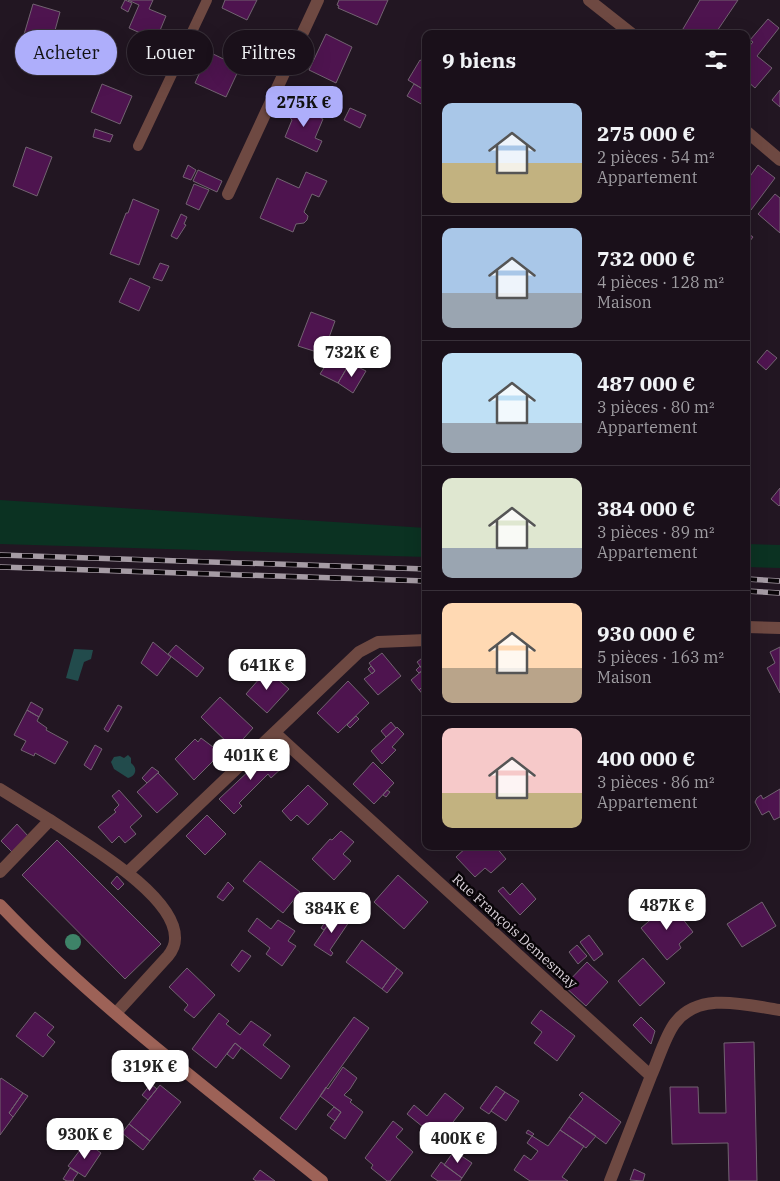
<!DOCTYPE html>
<html lang="fr">
<meta charset="utf-8">
<style>
:root{--surface:#1a101a;--page:#231923;--text:#f1f3f6;--muted:#9f9da2;--line:#383039;--accent:#aeaefb}
body{margin:0;font-family:"IBM Plex Serif",serif;background:var(--page);color:var(--text);height:100vh;display:flex;flex-direction:column;font-size:19px;white-space:nowrap}
*{box-sizing:border-box;margin:0}
p{font-size:16px;color:var(--muted)}
.icon{flex:none;width:28px;height:28px;fill:none;stroke:currentColor;stroke-width:2;stroke-linecap:round;stroke-linejoin:round}
.map{position:relative;flex:1;overflow:hidden}
.sheet{position:absolute;left:422px;top:30px;width:328px;height:820px;display:flex;flex-direction:column;background:var(--surface);border-radius:10px;box-shadow:0 5px 20px #0002,0 0 0 1px var(--line)}
.sheet>*{flex:none}
.top-card{position:absolute;left:15px;top:30px;width:332px;height:45px;display:flex;gap:10px}
.price{position:absolute;translate:-50% -42px;padding:0 11px;border-radius:10px;background:#fff;color:#222;font-size:16px;line-height:32px;filter:drop-shadow(0 1px 2px #0008)}
.price::after{content:'';position:absolute;left:50%;top:30px;width:15px;height:11px;margin-left:-8px;background:inherit;clip-path:polygon(0 0,100% 0,50% 100%)}
.price.selected{background:var(--accent);color:#111}
ul{padding:0;list-style:none}
li{display:flex;align-items:center;gap:15px;height:125px;padding:0 20px}
li+li{border-top:1px solid var(--line)}
li span{display:grid;place-items:center;flex:none;width:140px;height:100px;border-radius:10px;color:#555}
li>.icon{margin-inline-start:auto}
span .icon{width:60px;height:60px;fill:#fffc;stroke-width:1}
li b{font-size:21px}
h2{display:flex;justify-content:space-between;align-items:center;height:60px;padding:0 20px;font-size:21px}
.chip{padding:0 18px;border-radius:22px;background:var(--surface);box-shadow:0 5px 20px #0002,0 0 0 1px var(--line);font-size:18px;line-height:45px}
.chip.selected{background:var(--accent);color:#111}
.map>svg:first-child{display:block}
</style>
<div class="map">
<svg width="780" height="1181" viewBox="0 0 780 1181">
<rect width="100%" height="100%" fill="#221622"/>
<path fill="#0b3222" d="M0 500 426 528V557L0 544Z
M746 544 780 545V568L746 567Z"/>
<path fill="#224b4c" d="M74 649 93 650 91 659 84 662 78 681 66 678Z
M128 755 131 758V763C138 768 136 776 128 778L114 769 111 762 114 757 120 756 124 758Z"/>
<path fill="#4e144f" stroke="#726371" d="M125 0 132 3 128 12 121 8Z
M128 0H153L149 9 166 16 156 40 129 28 139 5Z
M225 0H257L247 20 222 8Z
M339 0H388L377 25 338 8 339 6 337 5Z
M700 0H738L715 34H680Z
M33 4 60 12 48 56 20 48Z
M768 19 779 28 757 56 772 68 755 88 746 80V50L753 42 750 40Z
M326 34 352 47 336 83 309 70Z
M209 52 240 67 226 97 195 83Z
M420 60 426 63V91L408 80Z
M102 84 132 96 120 124 91 112Z
M414 84 426 91V100L423 105 407 96Z
M780 90V107L772 100Z
M297 106 323 119 315 138 322 141 317 152 285 137 292 120 288 115 291 109Z
M350 108 366 115 360 128 344 120Z
M95 129 113 135 110 142 93 137Z
M26 147 52 157 37 196 13 186Z
M188 165 196 170 191 180 183 177Z
M758 165 775 178 751 210 746 206V182Z
M198 170 222 181 217 192 193 181Z
M306 172 327 181 319 197 312 194 304 212 308 216 307 220 304 223 296 224 293 232 260 218 277 178 299 188Z
M194 184 209 190 199 210 186 204Z
M775 194 780 198V233L758 214Z
M133 199 159 210 139 265 110 254 126 213H128Z
M181 214 187 217 184 224 186 225 177 239 171 236Z
M746 232 753 237 746 246Z
M160 263 169 266 162 281 153 278Z
M130 278 150 287 139 311 119 302Z
M311 312 335 321 323 354 298 346Z
M350 349 361 355 355 365 350 368 348 366 338 383 320 374 331 357 340 362Z
M767 350 777 358 766 370 757 362Z
M354 365 366 371 353 393 338 383 348 366 350 368Z
M780 488V505L779 506 771 499Z
M153 642 171 657 157 676 141 663Z
M176 645 204 668 197 677 168 654Z
M780 647V693L767 668 775 663 770 652Z
M382 653 401 676 378 695 364 679 375 671 369 663Z
M426 655V683L419 690 411 680 423 670 417 662Z
M258 662 267 670 258 681 248 672Z
M371 666 375 671 372 674 368 669Z
M420 666 423 670 419 673 416 670Z
M267 670 289 689 267 713 246 694Z
M348 681 369 703 338 733 317 713Z
M426 683V698L419 690Z
M220 697 253 728 234 749 201 717Z
M31 702 43 709 39 717 27 710Z
M118 705 122 707 108 732 104 729Z
M27 710 39 717 37 721 47 728 46 730 68 742 55 764 35 753 34 756 21 750 26 741 14 735Z
M356 716 359 719 350 728 347 725Z
M391 722 396 728 386 737 381 731Z
M397 727 404 734 392 747 396 750 382 764 371 751Z
M201 738 221 753 194 780 175 759 195 739 198 742Z
M95 745 102 749 91 770 84 765Z
M271 750 284 766 271 778 268 774 239 803 242 806 234 814 219 799Z
M373 762 394 783 374 804 353 784Z
M152 767 159 772 147 783 142 778Z
M158 773 178 794 157 813 137 792Z
M308 785 328 804 308 825 297 815 291 821 282 811Z
M780 789V817L774 820 769 811 762 815 755 802 757 798 761 795 763 799Z
M119 790 142 816 130 827 136 834 125 843 119 836 112 843 98 827 116 812 114 810 119 805 112 796Z
M387 790 390 792 386 797 383 795Z
M207 815 226 834 205 855 186 836Z
M17 824 28 836 12 852 1 841Z
M341 831 354 842 343 854 351 861 334 880 312 859 330 839 332 840Z
M57 840 161 944 125 979 22 875Z
M468 846H495L506 859 491 873 485 868 475 877 456 857Z
M260 861 300 892 283 913 243 881Z
M398 875 428 902 404 929 374 902Z
M117 876 124 884 118 890 111 883Z
M228 882 234 888 223 901 217 897Z
M522 883 536 899 520 915 498 891 503 887 510 895Z
M762 902 776 926 742 947 727 924Z
M670 903 693 932 679 944 681 948 667 960 641 928Z
M333 910 336 913 324 930 321 928Z
M336 913 349 922 330 950 333 953 331 956 314 945Z
M257 918 271 929 278 920 295 931 288 941 296 946 282 966 266 954 270 948 248 931Z
M589 935 603 954 594 961 580 942Z
M362 940 397 968 382 989 346 962Z
M577 945 587 956 578 964 569 952Z
M242 950 251 956 239 972 231 965Z
M643 958 665 983 640 1006 618 981Z
M587 962 608 982 586 1006 564 986Z
M187 968 215 995 194 1018 184 1010 188 1005 169 987Z
M397 968 403 973 387 993 382 989Z
M541 1010 575 1036 557 1061 534 1043 542 1032 531 1023Z
M35 1012 54 1027 47 1035 55 1042 43 1057 16 1036Z
M219 1013 229 1021 226 1024 240 1035 251 1021 271 1035 263 1045 290 1066 281 1079 235 1043 216 1068 192 1049Z
M354 1017 369 1028 296 1130 280 1118Z
M641 1017 655 1031 651 1044 633 1025Z
M754 1042 757 1181H729L728 1143 672 1144 670 1087H698L699 1113H726L724 1043Z
M235 1043 241 1048 233 1059 227 1054Z
M343 1067 357 1078 350 1089 344 1095 352 1100 350 1102 363 1112 345 1139 330 1128 341 1112 320 1096 326 1087 328 1089Z
M1 1078 23 1093 9 1113 13 1117 0 1135V1080Z
M151 1084 157 1089 148 1100 142 1095Z
M160 1085 181 1102 150 1141 129 1124Z
M496 1086 505 1092 489 1114 480 1108Z
M505 1092 519 1101 506 1121 491 1111Z
M582 1092 621 1122 606 1144 569 1117 583 1099 579 1095Z
M23 1093 28 1096 13 1117 9 1113Z
M445 1093 464 1108 439 1140 407 1114 414 1105 427 1116Z
M334 1107 341 1112 335 1121 327 1115Z
M569 1117 596 1136 586 1148 560 1130Z
M393 1121 403 1129 396 1137 413 1152 390 1181H387L371 1168 373 1165 365 1158Z
M129 1124 150 1141 143 1150 122 1133Z
M528 1130 534 1134 532 1136 526 1133Z
M560 1130 584 1146 562 1177 568 1181H530L514 1170 524 1155 531 1160 538 1151 527 1143 532 1136 548 1146Z
M86 1142 101 1153 85 1177 68 1166Z
M454 1151 472 1163 462 1178 444 1165Z
M441 1162 462 1178 460 1181H438L431 1176Z
M70 1168 78 1173 73 1180 74 1181H67L63 1179Z
M634 1169 645 1174 643 1181 630 1180Z
M260 1170 275 1181H256L253 1179Z"/>
<g fill="none" stroke-linecap="round" stroke-linejoin="round">
<path stroke="#6e4942" stroke-width="10" d="M138 146 207 0"/>
<path stroke="#6e4942" stroke-width="12" d="M589 0 632 34
M746 131 780 160
M228 194 318 0
M746 627 780 628
M275 733 651 1076 610 1181
M0 789 50 820
M0 872 50 820C82 842 177 895 175 939 175 946 172 951 168 956L116 1013
M128 872 359 652 378 642 426 640
M651 1076C658 1061 665 1036 675 1023 699 991 746 1005 780 1010"/>
<path stroke="#9d6257" stroke-width="12" d="M0 905C97 1007 212 1092 322 1181"/>
<g stroke="#a59ba4" stroke-width="5.5">
<path id="rail" d="M0 555 426 569
M0 567 426 581
M746 579 780 581
M746 591 780 593"/>
</g>
<use href="#rail" stroke="#090508" stroke-width="4" stroke-dasharray="11" stroke-linecap="butt"/>
</g>
<circle fill="#3e8368" cx="73" cy="942" r="8"/>
<g text-anchor="middle" stroke-width="5" stroke-linejoin="round" paint-order="stroke">
<g font-size="14" fill="#dbd2da" stroke="#090508">
<text transform="translate(515 931) rotate(42)" y="5">Rue François Demesmay</text>
</g>
</g>
</svg>
<b class="price selected" style="left:304px;top:128px">275K €</b>
<b class="price" style="left:352px;top:378px">732K €</b>
<b class="price" style="left:267px;top:691px">641K €</b>
<b class="price" style="left:251px;top:781px">401K €</b>
<b class="price" style="left:667px;top:931px">487K €</b>
<b class="price" style="left:332px;top:934px">384K €</b>
<b class="price" style="left:150px;top:1092px">319K €</b>
<b class="price" style="left:85px;top:1160px">930K €</b>
<b class="price" style="left:458px;top:1164px">400K €</b>
<div class="top-card">
<a class="chip selected">Acheter</a>
<a class="chip">Louer</a>
<a class="chip">Filtres</a>
</div>
<section class="sheet">
<h2>9 biens<svg class="icon" aria-label="filters" viewBox="0 0 24 24"><path d="M4 7h16M4 17h16"/><circle cx="9" cy="7" r="2"/><circle cx="15" cy="17" r="2"/></svg></h2>
<ul>
<li><span style="background:linear-gradient(#a9c7e8 60%,#c2b280 0)"><svg class="icon" aria-label="home" viewBox="0 0 24 24"><path d="M3 11l9-7 9 7M6 9v11h12V9"/></svg></span><div><b>275 000 €</b><p>2 pièces · 54 m²</p><p>Appartement</p></div></li>
<li><span style="background:linear-gradient(#a9c7e8 65%,#9aa5b1 0)"><svg class="icon" aria-label="home" viewBox="0 0 24 24"><path d="M3 11l9-7 9 7M6 9v11h12V9"/></svg></span><div><b>732 000 €</b><p>4 pièces · 128 m²</p><p>Maison</p></div></li>
<li><span style="background:linear-gradient(#bfe0f5 70%,#9aa5b1 0)"><svg class="icon" aria-label="home" viewBox="0 0 24 24"><path d="M3 11l9-7 9 7M6 9v11h12V9"/></svg></span><div><b>487 000 €</b><p>3 pièces · 80 m²</p><p>Appartement</p></div></li>
<li><span style="background:linear-gradient(#dfe7d0 70%,#9aa5b1 0)"><svg class="icon" aria-label="home" viewBox="0 0 24 24"><path d="M3 11l9-7 9 7M6 9v11h12V9"/></svg></span><div><b>384 000 €</b><p>3 pièces · 89 m²</p><p>Appartement</p></div></li>
<li><span style="background:linear-gradient(#ffd9b3 65%,#b9a48a 0)"><svg class="icon" aria-label="home" viewBox="0 0 24 24"><path d="M3 11l9-7 9 7M6 9v11h12V9"/></svg></span><div><b>930 000 €</b><p>5 pièces · 163 m²</p><p>Maison</p></div></li>
<li><span style="background:linear-gradient(#f6c9c9 65%,#c2b280 0)"><svg class="icon" aria-label="home" viewBox="0 0 24 24"><path d="M3 11l9-7 9 7M6 9v11h12V9"/></svg></span><div><b>400 000 €</b><p>3 pièces · 86 m²</p><p>Appartement</p></div></li>
</ul>
</section>
</div>
